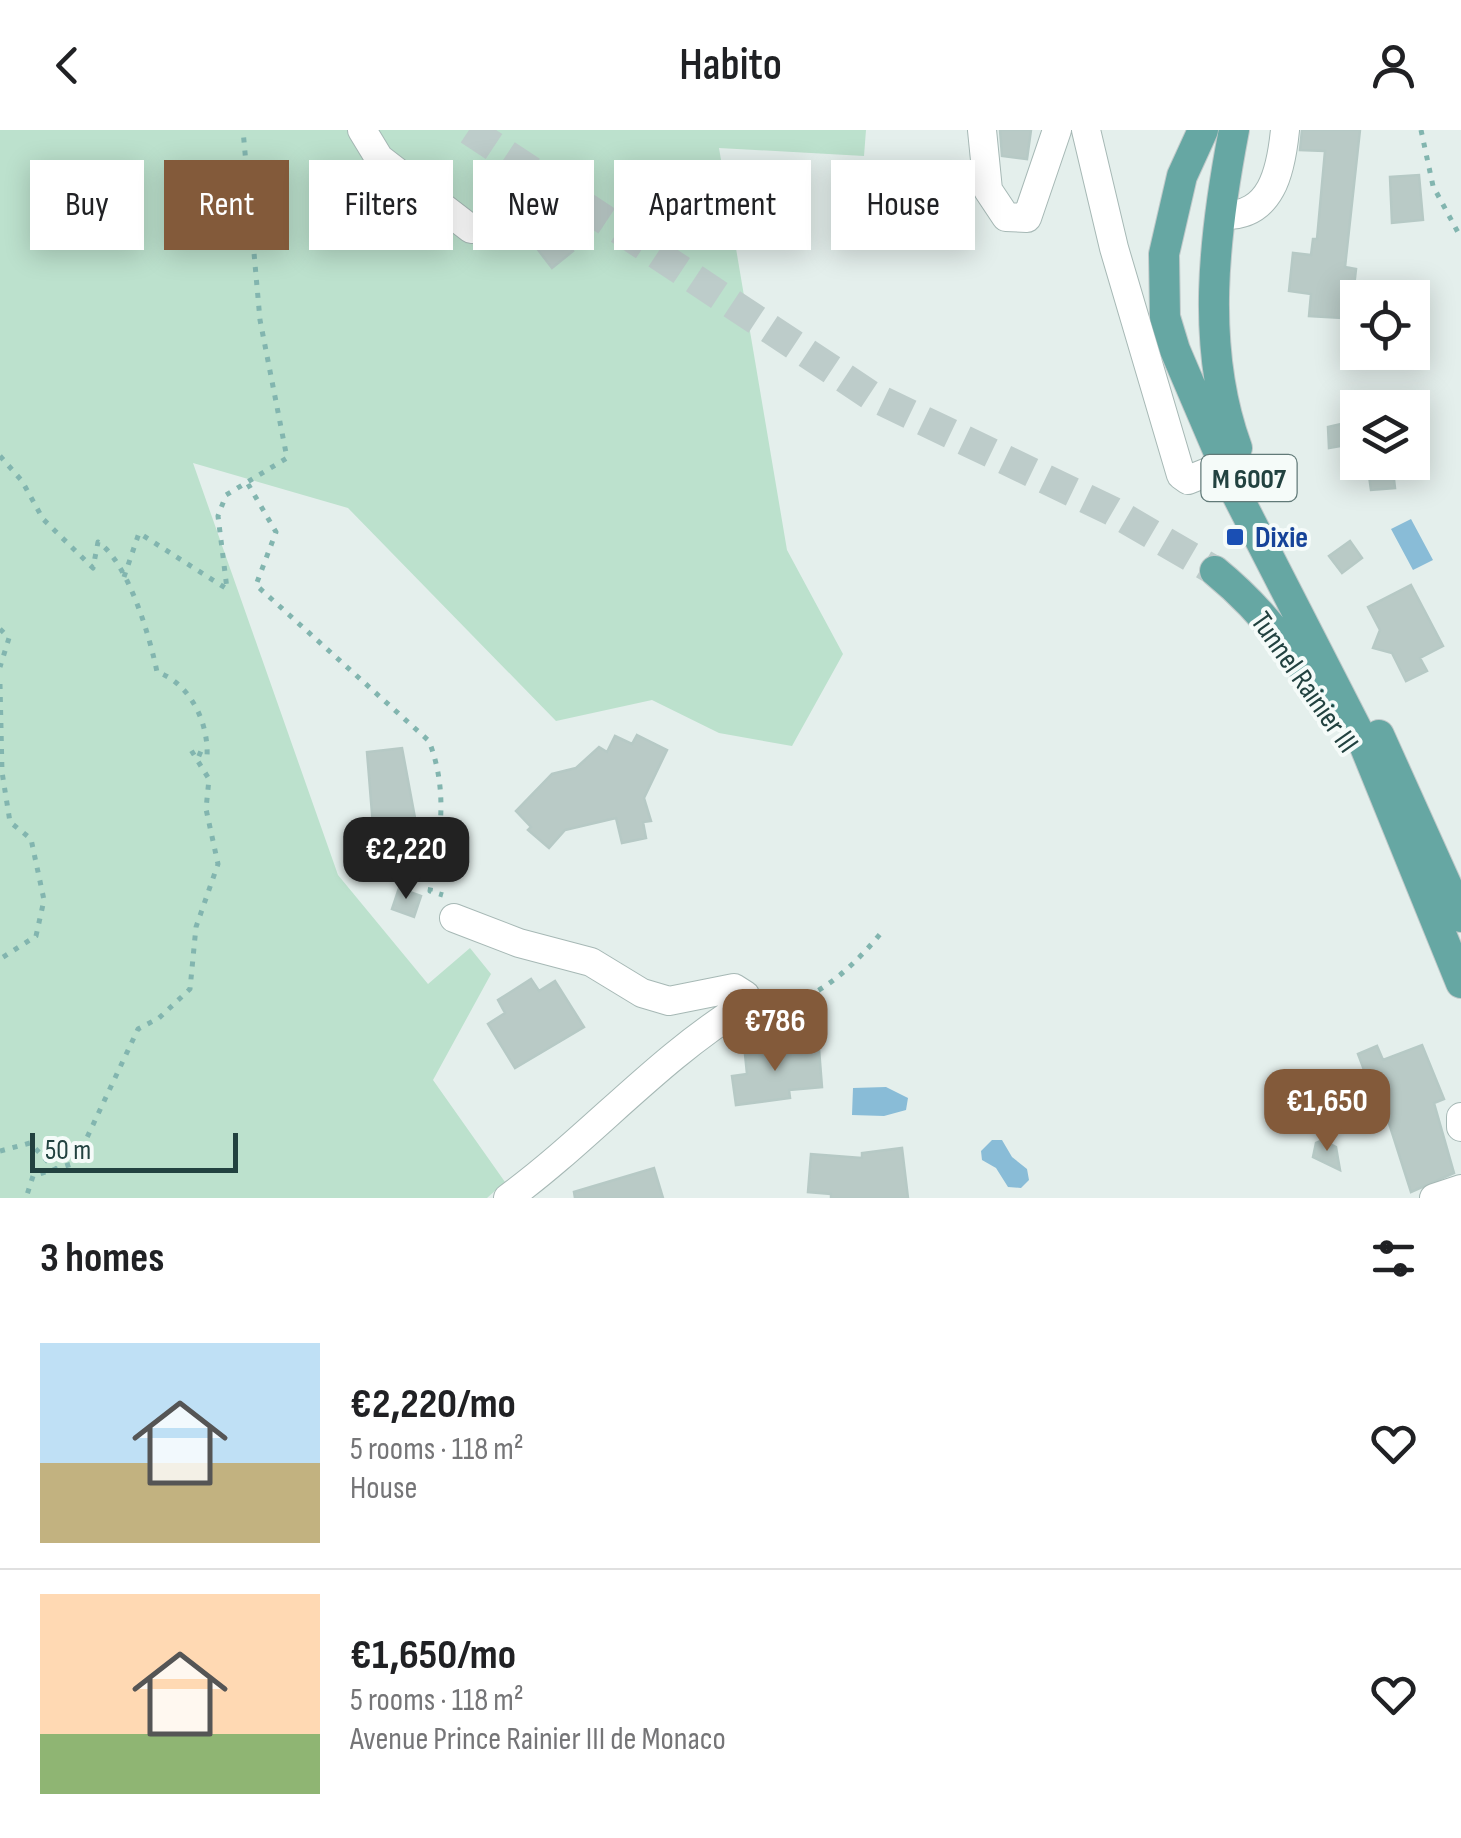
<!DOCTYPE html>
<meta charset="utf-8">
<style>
:root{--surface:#fff;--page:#f6f6f6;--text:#202124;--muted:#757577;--line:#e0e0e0;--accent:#835a3a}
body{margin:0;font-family:"Sofia Sans Condensed",sans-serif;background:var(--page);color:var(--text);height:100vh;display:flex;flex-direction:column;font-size:38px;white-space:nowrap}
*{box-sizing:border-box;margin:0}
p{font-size:32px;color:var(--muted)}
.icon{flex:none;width:55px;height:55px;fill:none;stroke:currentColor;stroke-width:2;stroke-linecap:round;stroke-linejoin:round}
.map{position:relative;height:1068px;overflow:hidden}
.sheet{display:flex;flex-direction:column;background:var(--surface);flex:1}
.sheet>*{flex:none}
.hud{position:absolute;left:30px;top:30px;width:1402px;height:90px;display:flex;gap:20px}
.fabs{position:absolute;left:1340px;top:150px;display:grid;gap:20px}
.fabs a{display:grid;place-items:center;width:90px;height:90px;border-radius:0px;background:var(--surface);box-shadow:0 5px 25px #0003;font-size:50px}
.scale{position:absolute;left:30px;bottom:25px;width:208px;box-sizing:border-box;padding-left:10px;border:5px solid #224240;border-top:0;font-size:28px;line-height:35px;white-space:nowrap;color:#224240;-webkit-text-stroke:8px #f5fbf9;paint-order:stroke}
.price{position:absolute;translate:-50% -85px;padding:0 22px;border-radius:20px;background:var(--accent);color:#fff;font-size:32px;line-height:65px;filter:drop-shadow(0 2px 5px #0008)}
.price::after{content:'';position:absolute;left:50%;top:60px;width:30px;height:22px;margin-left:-15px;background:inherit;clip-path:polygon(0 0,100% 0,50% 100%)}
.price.selected{background:#222;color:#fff}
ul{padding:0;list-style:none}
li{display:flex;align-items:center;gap:30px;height:250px;padding:0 40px}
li+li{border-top:2px solid var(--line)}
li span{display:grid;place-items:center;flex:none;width:280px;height:200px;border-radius:0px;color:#555}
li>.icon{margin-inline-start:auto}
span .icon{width:120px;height:120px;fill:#fffc;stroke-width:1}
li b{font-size:42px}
h2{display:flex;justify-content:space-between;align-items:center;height:120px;padding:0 40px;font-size:42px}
.chip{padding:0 35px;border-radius:0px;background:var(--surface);box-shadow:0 5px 25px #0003;font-size:35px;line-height:90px}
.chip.selected{background:var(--accent);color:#fff}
header{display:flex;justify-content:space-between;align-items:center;height:130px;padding:0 40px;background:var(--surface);font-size:45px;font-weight:600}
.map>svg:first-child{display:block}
</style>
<header><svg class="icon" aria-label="back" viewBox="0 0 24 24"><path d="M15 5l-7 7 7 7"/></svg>Habito<svg class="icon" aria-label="person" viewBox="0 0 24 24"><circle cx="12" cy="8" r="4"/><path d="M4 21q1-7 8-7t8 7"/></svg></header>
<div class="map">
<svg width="1461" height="1068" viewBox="0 0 1461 1068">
<rect width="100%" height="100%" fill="#e4efec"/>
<path fill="#bce1cd" d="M0 0H866L864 26 719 18 787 420 843 524 792 616 719 603 652 570 556 591 348 378 193 333 338 745 428 854 470 818 491 844 433 950 505 1052 487 1068H0Z"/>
<path fill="#89bcd7" d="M1411 389 1433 430 1413 440 1391 399Z
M886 957 908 968 906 980 884 986 852 985 853 958Z
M992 1010H1002L1012 1027 1027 1039 1029 1050 1021 1058 1008 1057 996 1038 982 1030 981 1021Z"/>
<path fill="#b9cac6" stroke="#b6c9c5" stroke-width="2.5" d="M1000 0H1031L1027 29 1002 26Z
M1302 0H1360L1345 137 1356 139 1352 175 1343 174 1342 188 1309 186 1311 164 1289 161 1293 123 1311 125 1313 109H1317L1325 21 1300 20Z
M1419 45 1423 90 1392 93 1390 47Z
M544 77 566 102 561 106 573 121 552 138 516 91 533 78Z
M1358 290V313L1329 318 1328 297Z
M1367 332H1392L1395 358 1371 360Z
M1350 411 1362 428 1342 443 1329 426Z
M1411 455 1443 516 1420 528 1427 541 1406 551 1392 523 1373 518 1380 500 1368 477Z
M637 605 667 620 644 668 651 691 643 692 646 708 622 713 616 688 565 700 549 718 528 700 531 697 516 681 552 644 576 638 599 617 607 622 615 606 632 614Z
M402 618 415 688 401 690 402 705 374 708 367 622Z
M399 758 421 766 414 787 392 779Z
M531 849 539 861 555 851 584 897 515 938 488 894 505 883 498 870Z
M773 911 774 925 819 919 822 957 789 960 790 968 736 975 732 946 747 944 744 914Z
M1422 915 1444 969 1434 973 1454 1043 1411 1062 1388 990 1381 985 1358 924 1377 916 1383 930Z
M1323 1010 1336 1017 1340 1040 1313 1027 1316 1013Z
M902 1018 908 1068H831V1064L808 1062 811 1024 862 1028V1023Z
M654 1038 663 1068H575L574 1062Z"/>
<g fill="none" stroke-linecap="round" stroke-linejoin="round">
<path stroke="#bdccca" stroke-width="30" stroke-dasharray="30 15" stroke-linecap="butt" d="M469 0 870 265 1112 381 1215 441"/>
<g stroke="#a6b8b5" stroke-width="30">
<path id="minor" d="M362 0 379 28 471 99
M982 0 988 60 1006 87 1027 88 1057 0
M1086 0 1114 118 1181 345 1188 350 1223 336
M1221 85C1272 88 1281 40 1285 0
M454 788 519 813 591 832 642 863 669 871 734 858 745 865V875C658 928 590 1008 508 1068
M1461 987V997
M1434 1068 1461 1059"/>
</g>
<g stroke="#c1caca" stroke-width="32">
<path id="major" d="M1203 0 1182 46 1164 124 1165 187 1175 220 1237 365 1361 607 1461 853
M1234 0C1214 104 1200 217 1237 318
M1215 441C1259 477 1295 522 1324 572
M1379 605 1461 787"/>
</g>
<path stroke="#82b5af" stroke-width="5" stroke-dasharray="5 8" stroke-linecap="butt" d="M1421 0 1433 56 1461 108
M0 326 22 351 43 389 93 438 98 412C128 432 150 507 157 542 190 553 209 593 207 627L191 620 209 649 206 679 218 734 196 797 190 859 159 888 138 899 75 1033 33 1046 26 1068
M248 354 276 402 256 455 429 611C449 663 440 707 430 761L443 765
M124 447 139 403 227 459 218 386 226 365 287 328 260 190 243 0
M0 499 9 508 0 537
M0 554 2 642 10 692 31 709 44 770 36 806 0 829
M770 878C815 873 854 836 881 803
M0 1021 30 1013 55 1039"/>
<use href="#minor" stroke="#fff" stroke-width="28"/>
<use href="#major" stroke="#66a7a3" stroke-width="30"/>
</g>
<rect fill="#1a4fb4" stroke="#f5fbf9" stroke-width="4" x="1225" y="397" width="20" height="20" rx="5"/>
<g text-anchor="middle" stroke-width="8" stroke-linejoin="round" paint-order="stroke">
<rect fill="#f5fbf9" stroke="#617a78" stroke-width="2.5" x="1201.5" y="325" width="95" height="46" rx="8"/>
<g font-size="28" font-weight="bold" fill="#224240">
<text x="1249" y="358">M 6007</text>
</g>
<g font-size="30" font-weight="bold" fill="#164399" stroke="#f5fbf9" text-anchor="start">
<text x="1255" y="417">Dixie</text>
</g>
<g font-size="30" fill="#224240" stroke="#f5fbf9">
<text transform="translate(1305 552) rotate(55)" y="10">Tunnel Rainier III</text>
</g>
</g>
</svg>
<div class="fabs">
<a><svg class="icon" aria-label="locate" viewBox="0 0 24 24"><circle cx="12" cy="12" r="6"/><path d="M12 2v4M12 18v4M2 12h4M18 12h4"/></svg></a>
<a><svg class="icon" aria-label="layers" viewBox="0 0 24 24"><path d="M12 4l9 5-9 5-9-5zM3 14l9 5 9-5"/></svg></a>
</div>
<div class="scale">50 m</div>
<b class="price selected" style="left:406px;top:772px">€2,220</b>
<b class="price" style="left:775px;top:944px">€786</b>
<b class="price" style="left:1327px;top:1024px">€1,650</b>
<div class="hud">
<a class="chip">Buy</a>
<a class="chip selected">Rent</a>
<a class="chip">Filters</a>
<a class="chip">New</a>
<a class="chip">Apartment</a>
<a class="chip">House</a>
</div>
</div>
<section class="sheet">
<h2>3 homes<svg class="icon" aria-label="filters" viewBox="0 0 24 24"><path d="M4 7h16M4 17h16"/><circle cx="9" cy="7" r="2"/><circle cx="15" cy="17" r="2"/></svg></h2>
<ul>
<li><span style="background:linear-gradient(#bfe0f5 60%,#c2b280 0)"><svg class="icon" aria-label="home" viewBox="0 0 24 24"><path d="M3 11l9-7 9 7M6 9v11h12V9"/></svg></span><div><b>€2,220/mo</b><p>5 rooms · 118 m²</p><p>House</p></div><svg class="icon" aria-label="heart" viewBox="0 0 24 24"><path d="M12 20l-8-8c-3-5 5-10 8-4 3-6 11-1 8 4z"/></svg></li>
<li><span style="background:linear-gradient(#ffd9b3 70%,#8fb573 0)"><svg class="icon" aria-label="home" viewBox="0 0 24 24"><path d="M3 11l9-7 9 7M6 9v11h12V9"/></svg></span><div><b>€1,650/mo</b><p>5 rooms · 118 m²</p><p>Avenue Prince Rainier III de Monaco</p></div><svg class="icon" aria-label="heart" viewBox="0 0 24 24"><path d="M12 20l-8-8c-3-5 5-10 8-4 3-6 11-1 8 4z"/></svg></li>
</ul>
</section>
